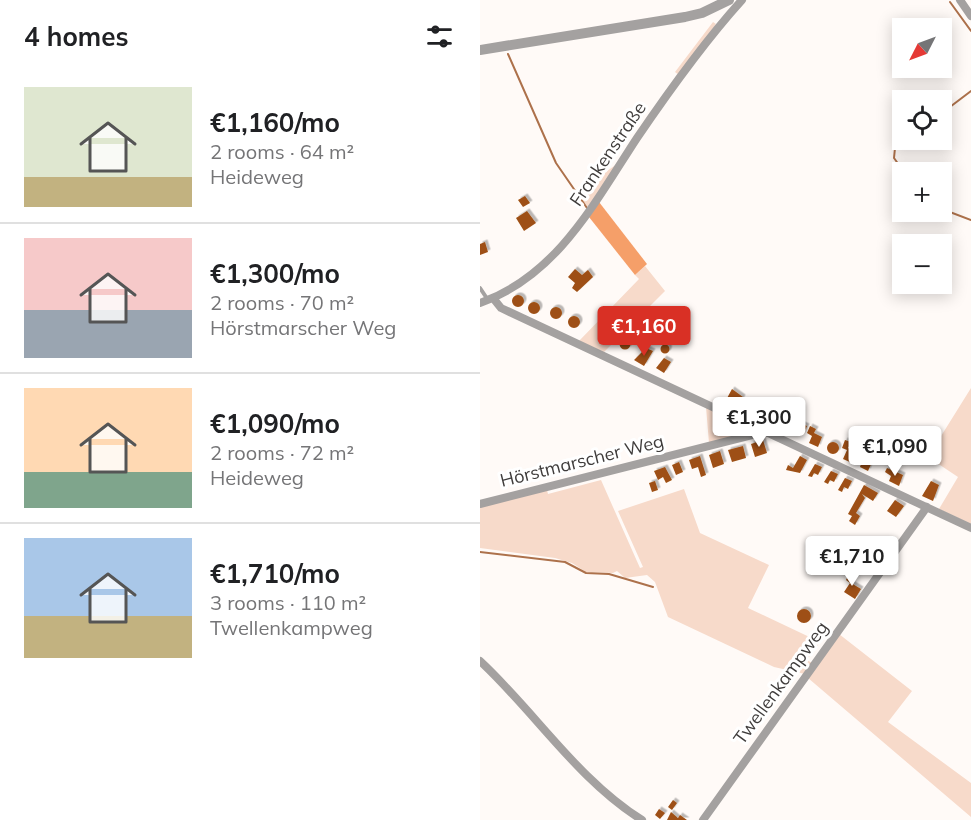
<!DOCTYPE html>
<meta charset="utf-8">
<style>
:root{--surface:#fff;--page:#f6f6f6;--text:#202124;--muted:#757577;--line:#e0e0e0;--accent:#d93025}
body{margin:0;font-family:Mulish,sans-serif;background:var(--page);color:var(--text);height:100vh;display:flex;flex-direction:column;font-size:22px;white-space:nowrap}
*{box-sizing:border-box;margin:0}
p{font-size:20px;color:var(--muted)}
.icon{flex:none;width:33px;height:33px;fill:none;stroke:currentColor;stroke-width:2;stroke-linecap:round;stroke-linejoin:round}
.map{position:relative;flex:1;overflow:hidden}
.details{display:flex;flex-direction:column;background:var(--surface);width:480px}
.details>*{flex:none}
.needle{width:39px;rotate:228deg}
.buttons{position:absolute;left:412px;top:18px;display:grid;gap:12px}
.buttons a{display:grid;place-items:center;width:60px;height:60px;border-radius:0px;background:var(--surface);box-shadow:0 3px 15px #0003;font-size:30px}
.price{position:absolute;translate:-50% -51px;padding:0 14px;border-radius:6px;background:#fff;color:#222;font-size:20px;line-height:39px;filter:drop-shadow(0 2px 3px #0008)}
.price::after{content:'';position:absolute;left:50%;top:36px;width:18px;height:14px;margin-left:-9px;background:inherit;clip-path:polygon(0 0,100% 0,50% 100%)}
.price.current{background:var(--accent);color:#fff}
ul{padding:0;list-style:none}
li{display:flex;align-items:center;gap:18px;height:150px;padding:0 24px}
li+li{border-top:2px solid var(--line)}
li span{display:grid;place-items:center;flex:none;width:168px;height:120px;border-radius:0px;color:#555}
li>.icon{margin-inline-start:auto}
span .icon{width:72px;height:72px;fill:#fffc;stroke-width:1}
li b{font-size:26px}
h2{display:flex;justify-content:space-between;align-items:center;height:72px;padding:0 24px;font-size:26px}
main{display:flex;flex:1;min-height:0}
.map>svg:first-child{display:block}
</style>
<main>
<section class="details">
<h2>4 homes<svg class="icon" aria-label="filters" viewBox="0 0 24 24"><path d="M4 7h16M4 17h16"/><circle cx="9" cy="7" r="2"/><circle cx="15" cy="17" r="2"/></svg></h2>
<ul>
<li><span style="background:linear-gradient(#dfe7d0 75%,#c2b280 0)"><svg class="icon" aria-label="home" viewBox="0 0 24 24"><path d="M3 11l9-7 9 7M6 9v11h12V9"/></svg></span><div><b>€1,160/mo</b><p>2 rooms · 64 m²</p><p>Heideweg</p></div></li>
<li><span style="background:linear-gradient(#f6c9c9 60%,#9aa5b1 0)"><svg class="icon" aria-label="home" viewBox="0 0 24 24"><path d="M3 11l9-7 9 7M6 9v11h12V9"/></svg></span><div><b>€1,300/mo</b><p>2 rooms · 70 m²</p><p>Hörstmarscher Weg</p></div></li>
<li><span style="background:linear-gradient(#ffd9b3 70%,#7fa58c 0)"><svg class="icon" aria-label="home" viewBox="0 0 24 24"><path d="M3 11l9-7 9 7M6 9v11h12V9"/></svg></span><div><b>€1,090/mo</b><p>2 rooms · 72 m²</p><p>Heideweg</p></div></li>
<li><span style="background:linear-gradient(#a9c7e8 65%,#c2b280 0)"><svg class="icon" aria-label="home" viewBox="0 0 24 24"><path d="M3 11l9-7 9 7M6 9v11h12V9"/></svg></span><div><b>€1,710/mo</b><p>3 rooms · 110 m²</p><p>Twellenkampweg</p></div></li>
</ul>
</section>
<div class="map">
<svg width="491" height="820" viewBox="0 0 491 820">
<defs>
<filter id="shadow"><feDropShadow dx="2.5" dy="-2.5" stdDeviation="0" flood-color="#0004"/></filter>
</defs>
<rect width="100%" height="100%" fill="#fffaf7"/>
<path fill="#f7daca" d="M233 22 236 24 199 75 195 72Z
M137 164 108 207 96 193Z
M165 266 185 291 124 352 99 341 159 279 155 275Z
M491 388V524L459 509 478 477 448 457Z
M226 407 266 427 267 430 263 435 229 443Z
M121 480 160 568 163 567 138 511 204 489 220 533 289 565 268 608 340 642 327 660 332 663 325 674 294 667 188 617 175 582 167 575 145 578 137 571 133 573 106 572 92 563 75 558 0 548V506L67 490 68 494Z
M359 634 432 691 408 722 491 783V817L328 678Z"/>
<path fill="#f59f69" d="M119 202 167 264 155 275 109 217Z"/>
<g fill="none" stroke-linecap="round" stroke-linejoin="round">
<path stroke="#ad714b" stroke-width="2" d="M470 2 491 31
M28 54 76 163 107 208
M462 113 491 91
M424 172 414 158 415 148 427 140
M462 209 491 220
M0 552 85 562 106 573 129 574 173 587"/>
</g>
<path fill="#9e5014" filter="url(#shadow)" d="M45 196 50 203 43 207 38 200Z
M47 211 56 223 44 231 36 218Z
M5 242 8 252 0 255V244Z
M95 269 102 275 108 270 113 277 97 292 92 288 95 283 88 277Z
M32 301a6 6 0 1 1 12 0a6 6 0 1 1-12 0Z
M48 308a6 6 0 1 1 12 0a6 6 0 1 1-12 0Z
M70 313a6 6 0 1 1 12 0a6 6 0 1 1-12 0Z
M88 322a6 6 0 1 1 12 0a6 6 0 1 1-12 0Z
M165 337 172 341 169 345 163 341Z
M139.5 344a5.5 5.5 0 1 1 11 0a5.5 5.5 0 1 1-11 0Z
M180.5 349a4.5 4.5 0 1 1 9 0a4.5 4.5 0 1 1-9 0Z
M166 348 173 351 164 366 154 360Z
M184 358 191 362 184 373 176 368Z
M252 389 263 397 259 406 246 400Z
M276 407 288 415 285 423 276 418 277 415 273 413Z
M313 420 327 426 323 435 310 426Z
M330 426 336 429 334 433 342 437 338 447 329 443 332 436 327 433Z
M283 440 287 453 275 457 271 444Z
M365 440 371 442 368 448 377 452 372 463 363 459 367 450 362 448Z
M347 448a6 6 0 1 1 12 0a6 6 0 1 1-12 0Z
M263 446 266 458 252 462 248 450Z
M240 451 244 464 233 468 229 455Z
M381 451 386 454 384 459 392 462 388 471 380 467 382 461 377 459Z
M220 456 226 475 221 477 218 467 212 469 209 460Z
M320 456 327 460 320 473 306 470 308 465 313 468Z
M412 458 418 461 416 466 410 463Z
M199 462 203 472 196 475 192 465Z
M335 464 342 467 338 475 334 473 332 477 328 476Z
M185 467 192 480 186 483 183 477 178 480 174 471Z
M407 468 423 475 419 486 409 481 411 476 405 472Z
M351 471 358 474 354 482 350 480 348 484 344 482Z
M365 478 372 481 368 489 364 487 362 492 358 490Z
M175 481 178 490 172 492 169 483Z
M451 481 459 485 453 501 442 496Z
M384 485 398 493 393 501 382 494 385 498 376 513 380 516 375 525 369 521 372 516 368 514Z
M415 500 424 506 416 517 407 511Z
M370 572 376 576 371 583 381 589 375 599 364 592 370 583 366 580Z
M317 616a7 7 0 1 1 14 0a7 7 0 1 1-14 0Z
M193 800 197 803 192 810 188 807Z
M179 809 185 813 180 819 175 815Z
M191 812 198 818 200 815 207 820H187Z"/>
<g fill="none" stroke-linecap="round" stroke-linejoin="round">
<path stroke="#a4a1a0" stroke-width="4" d="M0 288 8 300"/>
<path stroke="#a4a1a0" stroke-width="8" d="M480 0 491 16
M13 298 21 308 491 528
M0 303C77 276 115 202 157 138 189 91 223 43 262 0
M0 504 272 435 277 427
M0 661C55 712 98 780 162 820
M223 820 447 507"/>
<path stroke="#a4a1a0" stroke-width="10" d="M0 50 205 17 222 13 249 0"/>
</g>
<g text-anchor="middle" stroke-width="6" stroke-linejoin="round" paint-order="stroke">
<g font-size="18" fill="#3f3c3b" stroke="#fff">
<text transform="translate(128 154) rotate(-56)" y="6">Frankenstraße</text>
<text transform="translate(102 461) rotate(-14)" y="6">Hörstmarscher Weg</text>
<text transform="translate(301 683) rotate(-54)" y="6">Twellenkampweg</text>
</g>
</g>
</svg>
<div class="buttons">
<a><svg class="needle" viewBox="-14 -14 28 28"><path d="M0-13l5 13h-10z" fill="#e53935"/><path d="M0 13l5-13h-10z" fill="#757577"/></svg></a>
<a><svg class="icon" aria-label="locate" viewBox="0 0 24 24"><circle cx="12" cy="12" r="6"/><path d="M12 2v4M12 18v4M2 12h4M18 12h4"/></svg></a>
<a>+</a>
<a>−</a>
</div>
<b class="price current" style="left:164px;top:357px">€1,160</b>
<b class="price" style="left:279px;top:448px">€1,300</b>
<b class="price" style="left:415px;top:477px">€1,090</b>
<b class="price" style="left:372px;top:587px">€1,710</b>
</div>
</main>
